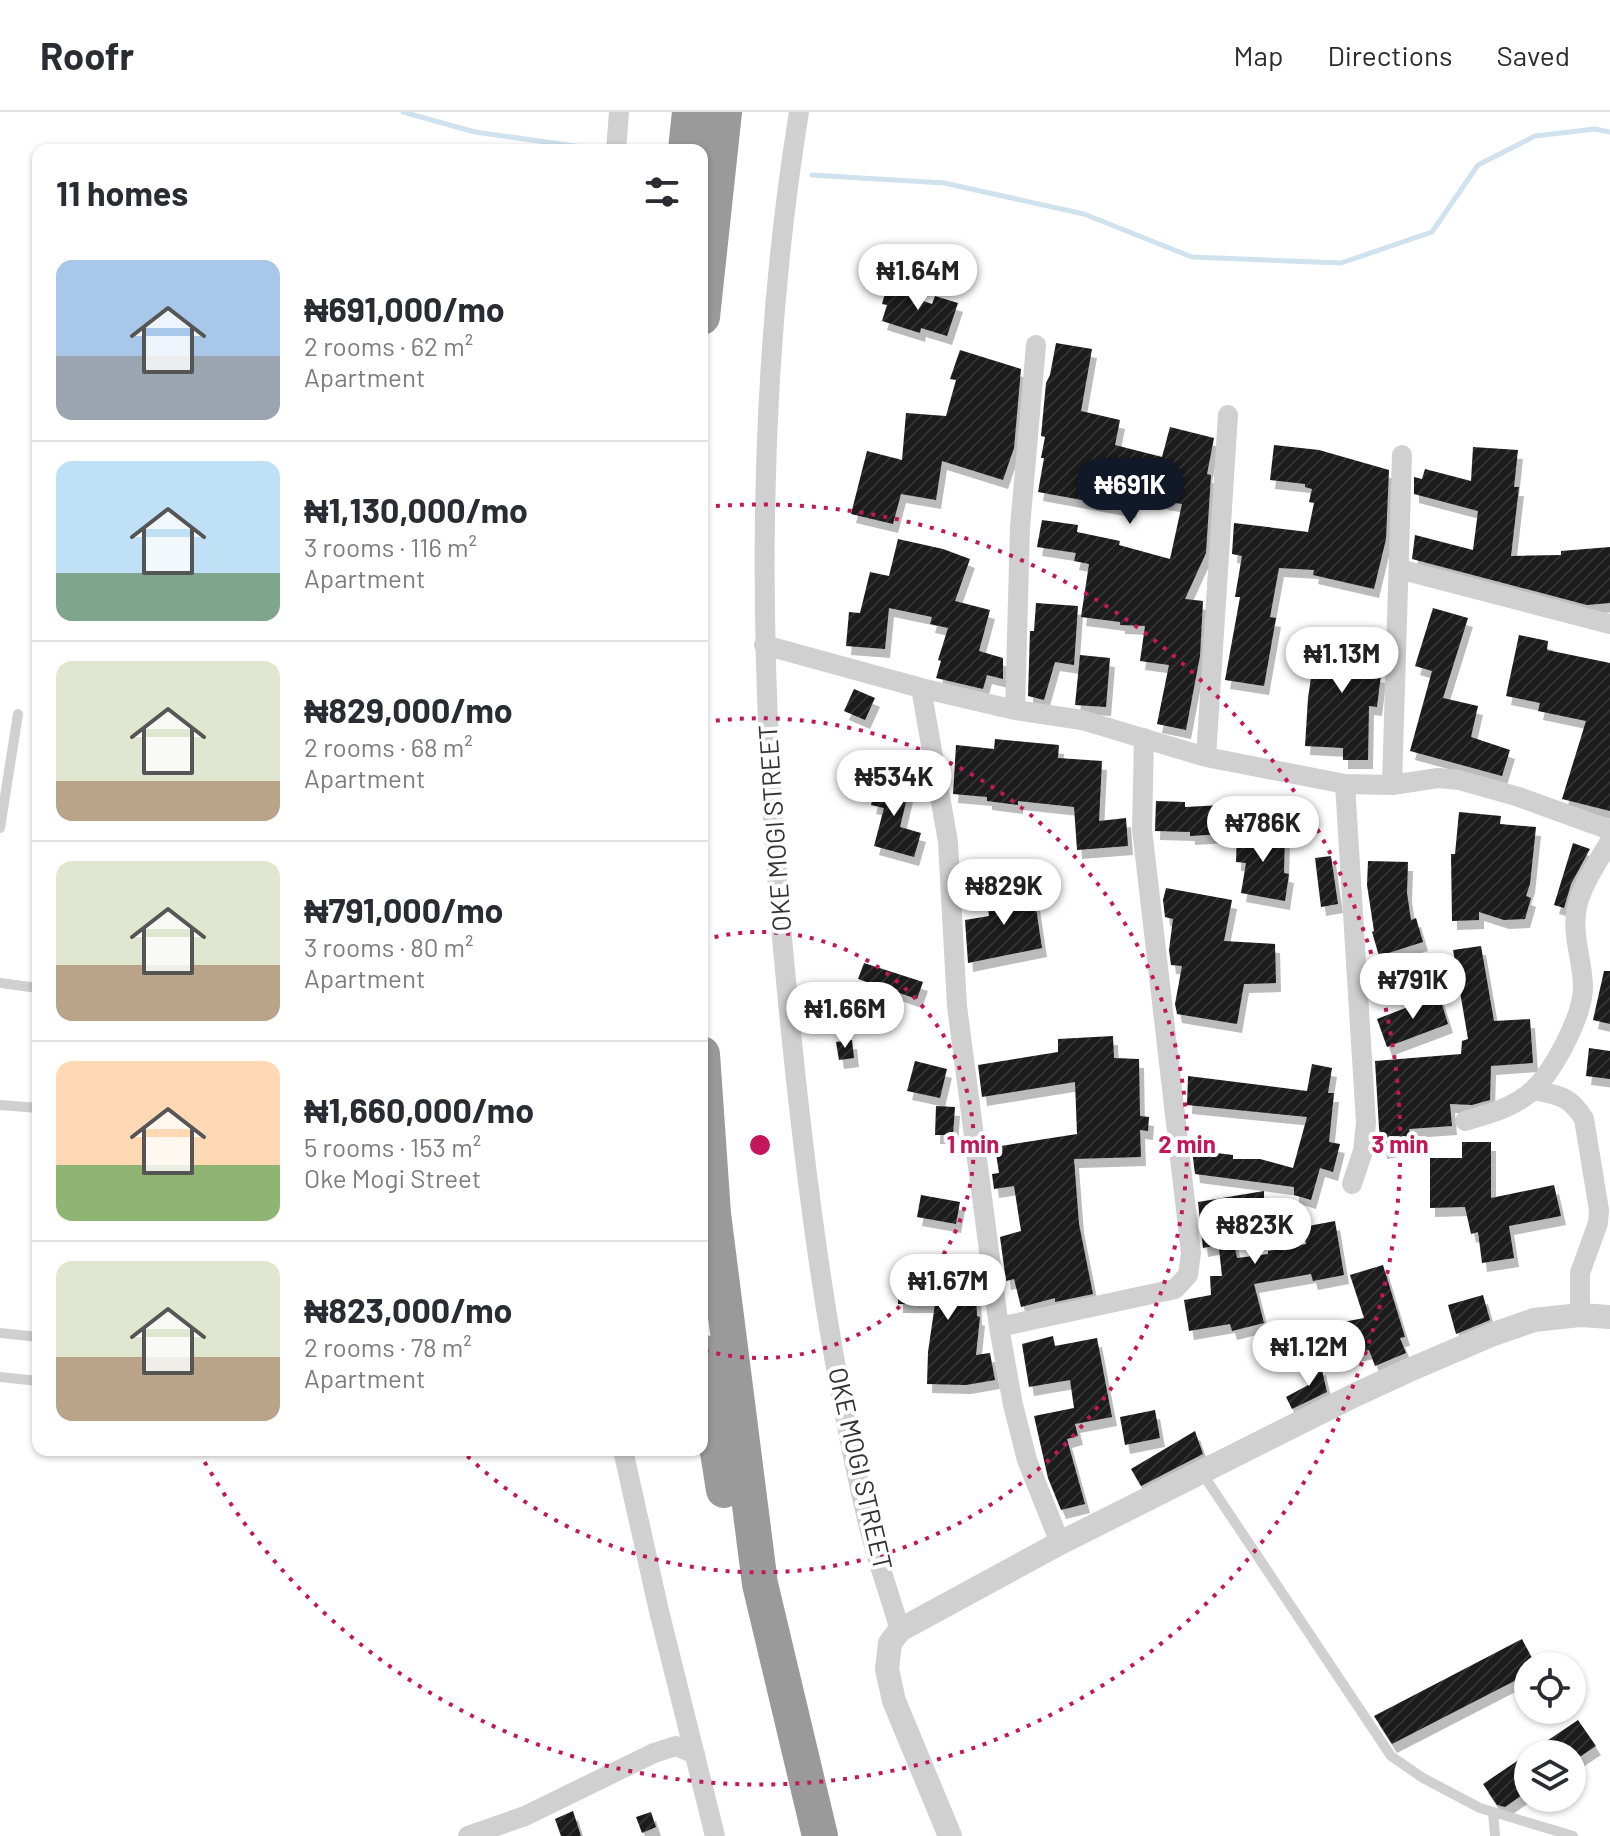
<!DOCTYPE html>
<meta charset="utf-8">
<style>
:root{--surface:#fff;--page:#f7f7f7;--text:#2b2b33;--muted:#7c7c81;--line:#e1e1e2;--accent:#111827}
body{margin:0;font-family:Barlow,sans-serif;background:var(--page);color:var(--text);height:100vh;display:flex;flex-direction:column;font-size:30px;white-space:nowrap}
*{box-sizing:border-box;margin:0}
p{font-size:26px;color:var(--muted)}
.icon{flex:none;width:44px;height:44px;fill:none;stroke:currentColor;stroke-width:2;stroke-linecap:round;stroke-linejoin:round}
.map{position:relative;flex:1;overflow:hidden}
.panel{position:absolute;left:32px;top:32px;width:676px;height:1312px;display:flex;flex-direction:column;background:var(--surface);border-radius:16px;box-shadow:0 2px 6px #0004}
.panel>*{flex:none}
.controls{position:absolute;left:1514px;top:1540px;display:grid;gap:16px}
.controls a{display:grid;place-items:center;width:72px;height:72px;border-radius:50%;background:var(--surface);box-shadow:0 2px 6px #0004;font-size:40px}
.price{position:absolute;translate:-50% -68px;padding:0 18px;border-radius:28px;background:#fff;color:#222;font-size:26px;line-height:52px;filter:drop-shadow(0 2px 4px #0008)}
.price::after{content:'';position:absolute;left:50%;top:48px;width:24px;height:18px;margin-left:-12px;background:inherit;clip-path:polygon(0 0,100% 0,50% 100%)}
.price.selected{background:var(--accent);color:#fff}
ul{padding:0;list-style:none}
li{display:flex;align-items:center;gap:24px;height:200px;padding:0 24px}
li+li{border-top:2px solid var(--line)}
li span{display:grid;place-items:center;flex:none;width:224px;height:160px;border-radius:16px;color:#555}
li>.icon{margin-inline-start:auto}
span .icon{width:96px;height:96px;fill:#fffc;stroke-width:1}
li b{font-size:34px}
h2{display:flex;justify-content:space-between;align-items:center;height:96px;padding:0 24px;font-size:34px}
header{display:flex;align-items:center;gap:48px;box-sizing:border-box;height:112px;padding:0 40px;background:var(--surface);border-bottom:2px solid var(--line)}
header strong{font-size:38px}
nav{display:flex;gap:44px;margin-inline-start:auto;font-size:28px}
.map>svg:first-child{display:block}
</style>
<header>
<strong>Roofr</strong>
<nav><a>Map</a><a>Directions</a><a>Saved</a></nav>
</header>
<div class="map">
<svg width="1610" height="1724" viewBox="0 0 1610 1724">
<defs>
<pattern id="building-hatch" width="6" height="6" patternUnits="userSpaceOnUse" patternTransform="scale(2)"><rect width="6" height="6" fill="#1a1a1a"/><path d="M-1 1l2-2M0 6l6-6M5 7l2-2" fill="none" stroke="#333"/></pattern>
<filter id="shadow"><feDropShadow dx="5" dy="9" stdDeviation="0" flood-color="#0004"/></filter>
</defs>
<rect width="100%" height="100%" fill="#fff"/>
<g fill="none" stroke-linecap="round" stroke-linejoin="round">
<path stroke="#cfe2ee" stroke-width="5" d="M403 0 475 20 589 36
M812 63 944 71 1084 102 1192 145 1341 151 1432 120 1478 53 1535 24 1595 17 1610 20"/>
</g>
<path fill="url(#building-hatch)" filter="url(#shadow)" d="M892 175 908 179 906 183 932 192 935 184 958 191 947 224 921 216 920 221 882 209 887 193 882 192 886 178 891 180Z
M1056 231 1092 237 1081 299 1120 308 1115 333 1162 345 1170 315 1214 326 1207 362 1211 363 1206 441 1185 487 1203 489 1200 544 1186 618 1157 612 1169 553 1140 549 1145 514 1120 513V510L1081 505 1089 452 1074 449 1076 441 1037 435 1042 408 1078 413 1077 420 1120 429 1119 433 1170 447 1182 392 1162 389 1164 377 1137 370 1131 397 1038 380 1044 346H1041L1045 325 1041 324 1046 271 1050 263Z
M960 238 1021 257 1014 336 1003 368 942 349 936 388 901 382 893 412 851 402 867 339 902 348 906 301 946 304 956 268 950 267Z
M1274 333 1319 338 1389 358 1386 427 1374 477 1313 463 1314 458 1279 456 1270 505 1276 506 1264 574 1225 568 1240 485H1235L1242 444 1232 442 1234 411 1308 420 1314 391 1309 390 1312 377 1305 375V372L1270 368Z
M1473 335 1518 338 1514 375H1519L1511 444 1561 443V439L1610 435V491L1587 493 1412 447 1415 423 1473 438 1478 399 1414 382V365L1422 367 1425 357 1471 369Z
M898 427 943 437 970 447 955 489 990 498 979 539 1003 546V567L987 563 983 577 936 566 941 549 938 548 948 516 930 512 932 505 889 496 885 537 846 534 849 500 860 501 870 460 889 464Z
M1036 491 1078 494 1074 553 1055 550 1044 588 1028 584 1030 519H1034Z
M1433 496 1468 506 1443 586 1478 594 1471 625 1510 638 1502 664 1410 639 1432 559 1415 554Z
M1318 519 1380 532 1374 561 1381 562 1377 595 1369 594 1368 648H1343V636L1305 634 1308 586Z
M1519 523 1548 529 1547 538 1610 551V699L1562 687 1586 609 1538 599 1540 591 1506 584Z
M1080 543 1110 546 1106 595 1075 593Z
M854 577 875 586 865 608 844 599Z
M995 627 1059 633 1058 646 1102 649 1099 709 1126 706 1128 734 1077 738 1074 695 1018 689V693L987 689V685L953 682 956 633 994 637Z
M878 666 910 673 900 715 921 721 914 745 874 734 884 696 871 693Z
M1156 689 1185 690V695L1222 693 1224 722 1190 724V720L1155 719Z
M1459 700 1501 704 1500 712 1536 715 1530 772 1526 784 1531 786 1525 807 1504 808 1479 800V808L1452 809 1451 742H1455Z
M1237 719 1285 721 1284 761 1289 762 1285 789 1241 781 1246 751 1236 750Z
M1573 731 1590 737 1571 772 1564 796 1554 793Z
M1331 744 1338 792 1321 795 1315 746Z
M1368 749 1408 750 1407 781 1411 808 1416 806 1423 830 1379 844 1372 820 1374 819 1367 773Z
M1033 776 1042 836 968 851 965 808 989 804 986 783Z
M1166 776 1232 788 1224 829 1275 832 1276 871 1244 872 1237 912 1177 902 1175 892 1182 854 1171 853 1169 838 1173 807 1165 805 1163 788Z
M1481 834 1494 909 1530 907 1533 951 1491 954 1490 988 1472 993 1450 992 1452 1014 1409 1017 1412 1033 1382 1038 1379 1016 1375 949 1461 942 1462 929 1468 927 1453 838Z
M864 851 923 870 917 887 858 867Z
M1604 859H1610V912L1593 908Z
M1439 883 1448 912 1387 935 1377 907Z
M1113 924 1114 946 1139 947 1140 1004 1149 1005 1148 1019 1140 1018 1141 1045 1074 1047 1079 1112 1093 1182 1055 1190V1186L1021 1195 1014 1167 1006 1169 1000 1125 1021 1119 1014 1074 994 1077 992 1062 999 1061 995 1035 1077 1022 1075 970 982 985 978 953 1058 940V927Z
M852 928 854 946 839 948 836 930Z
M1589 936 1610 939V967L1586 964Z
M915 949 947 957 940 986 907 979Z
M1312 952 1332 956 1328 981H1334L1329 1030 1340 1032 1333 1060 1320 1056 1311 1088 1294 1083V1075L1195 1062 1192 1038 1233 1043V1047H1260L1293 1056 1307 1005 1187 993 1188 964 1307 979Z
M936 994 955 995 953 1023H935Z
M1462 1030H1491V1086L1554 1073 1561 1104 1509 1114 1514 1146 1482 1151 1478 1120 1471 1122 1465 1095 1430 1096V1046H1462Z
M1264 1079V1094L1227 1095 1237 1146 1268 1142V1139L1306 1132 1303 1115 1335 1109 1344 1163 1313 1169 1311 1162 1254 1172 1264 1211 1232 1219 1230 1212 1189 1219 1184 1188 1211 1183 1210 1164H1222L1219 1137 1224 1132 1203 1136 1198 1090Z
M921 1083 960 1090 956 1112 917 1105Z
M898 1152H926V1156L975 1155 977 1204 980 1205 976 1243 990 1241 995 1268 966 1273 927 1272 928 1240 935 1192H898Z
M1383 1153 1405 1225 1400 1226 1406 1241 1375 1254 1369 1238 1323 1248 1317 1215 1364 1206 1350 1163Z
M1483 1183 1490 1208 1456 1222 1448 1193Z
M1053 1224 1055 1234 1097 1226 1112 1305 1075 1312 1078 1324 1067 1327 1085 1392 1061 1398 1048 1366 1034 1304 1074 1296 1070 1268 1029 1275 1022 1232Z
M1321 1254 1327 1280 1292 1297 1286 1285 1310 1272 1306 1257Z
M1155 1298 1160 1326 1125 1333 1120 1305Z
M1195 1319 1203 1342 1141 1374 1131 1357Z
M1522 1527 1536 1554H1528V1562L1392 1632 1374 1604Z
M1578 1608 1596 1634 1572 1650V1642H1528V1679L1505 1695 1497 1693 1483 1672Z
M573 1699 581 1724H561L555 1707Z
M651 1700 656 1715 642 1721 636 1705Z"/>
<g fill="none" stroke-linecap="round" stroke-linejoin="round">
<path stroke="#d0d0d0" stroke-width="10" d="M0 716 18 602
M0 871 38 876
M0 993 38 996
M0 1221 38 1225
M0 1265 38 1269
M1202 1361 1391 1644 1423 1666 1480 1696 1573 1724
M1493 1700 1495 1724"/>
<path stroke="#d0d0d0" stroke-width="20" d="M799 0C751 294 759 595 788 890 805 1064 827 1237 867 1407 876 1445 889 1481 900 1518
M616 38 619 0
M1399 457 1610 512
M764 533 921 576 1015 598 1082 608 1206 645 1345 672 1392 673 1438 666 1459 668 1519 685 1610 718
M921 576 948 730 957 894 999 1215 1013 1293 1027 1348 1060 1431
M1015 598 1020 415 1036 233
M1206 645 1228 303
M1345 672 1366 1011 1363 1039 1352 1072
M1392 673 1402 343
M1533 978C1559 983 1570 984 1584 1007L1599 1098 1598 1111 1580 1161V1203
M1465 1009C1488 1002 1513 996 1532 979 1553 960 1583 904 1583 875 1583 849 1571 822 1577 795 1582 772 1598 750 1610 729
M999 1215 1175 1177 1188 1163 1191 1141 1142 717 1144 626
M623 1338 659 1499 715 1724
M468 1724 525 1704 654 1641 676 1634 695 1642"/>
<path stroke="#d0d0d0" stroke-width="24" d="M950 1724 894 1589 887 1557 890 1531 900 1518 1060 1431 1355 1283 1407 1259 1491 1223 1534 1208 1580 1203 1610 1205"/>
<path stroke="#9a9a9a" stroke-width="36" d="M686 38 690 0
M702 205 724 0
M702 942 713 1102 760 1472 820 1724
M702 1240 724 1378"/>
</g>
<g fill="none" stroke="#c2185b" stroke-width="4" stroke-dasharray="4 8">
<path d="M703 828A213 213 0 1 1 703 1238"/>
<path d="M704 610A427 427 0 1 1 463 1340"/>
<path d="M704 395A640 640 0 1 1 198 1338"/>
</g>
<g text-anchor="middle" stroke-width="8" stroke-linejoin="round" paint-order="stroke">
<g font-size="26" fill="#333" stroke="#fff">
<text transform="translate(775 716) rotate(-94)" y="9">OKE MOGI STREET</text>
<text transform="translate(860 1357) rotate(77)" y="9">OKE MOGI STREET</text>
</g>
</g>
<circle cx="760" cy="1033" r="12" fill="#c2185b" stroke="#fff" stroke-width="4"/>
<g font-size="24" text-anchor="middle" font-weight="bold" fill="#c2185b" stroke="#fff" stroke-width="8" stroke-linejoin="round" paint-order="stroke">
<text x="973" y="1041">1 min</text>
<text x="1187" y="1041">2 min</text>
<text x="1400" y="1041">3 min</text>
</g>
</svg>
<div class="controls">
<a><svg class="icon" aria-label="locate" viewBox="0 0 24 24"><circle cx="12" cy="12" r="6"/><path d="M12 2v4M12 18v4M2 12h4M18 12h4"/></svg></a>
<a><svg class="icon" aria-label="layers" viewBox="0 0 24 24"><path d="M12 4l9 5-9 5-9-5zM3 14l9 5 9-5"/></svg></a>
</div>
<b class="price" style="left:918px;top:200px">₦1.64M</b>
<b class="price selected" style="left:1130px;top:414px">₦691K</b>
<b class="price" style="left:1342px;top:583px">₦1.13M</b>
<b class="price" style="left:894px;top:706px">₦534K</b>
<b class="price" style="left:1263px;top:752px">₦786K</b>
<b class="price" style="left:1004px;top:815px">₦829K</b>
<b class="price" style="left:1413px;top:909px">₦791K</b>
<b class="price" style="left:845px;top:938px">₦1.66M</b>
<b class="price" style="left:1255px;top:1154px">₦823K</b>
<b class="price" style="left:948px;top:1210px">₦1.67M</b>
<b class="price" style="left:1309px;top:1276px">₦1.12M</b>
<section class="panel">
<h2>11 homes<svg class="icon" aria-label="filters" viewBox="0 0 24 24"><path d="M4 7h16M4 17h16"/><circle cx="9" cy="7" r="2"/><circle cx="15" cy="17" r="2"/></svg></h2>
<ul>
<li><span style="background:linear-gradient(#a9c7e8 60%,#9aa5b1 0)"><svg class="icon" aria-label="home" viewBox="0 0 24 24"><path d="M3 11l9-7 9 7M6 9v11h12V9"/></svg></span><div><b>₦691,000/mo</b><p>2 rooms · 62 m²</p><p>Apartment</p></div></li>
<li><span style="background:linear-gradient(#bfe0f5 70%,#7fa58c 0)"><svg class="icon" aria-label="home" viewBox="0 0 24 24"><path d="M3 11l9-7 9 7M6 9v11h12V9"/></svg></span><div><b>₦1,130,000/mo</b><p>3 rooms · 116 m²</p><p>Apartment</p></div></li>
<li><span style="background:linear-gradient(#dfe7d0 75%,#b9a48a 0)"><svg class="icon" aria-label="home" viewBox="0 0 24 24"><path d="M3 11l9-7 9 7M6 9v11h12V9"/></svg></span><div><b>₦829,000/mo</b><p>2 rooms · 68 m²</p><p>Apartment</p></div></li>
<li><span style="background:linear-gradient(#dfe7d0 65%,#b9a48a 0)"><svg class="icon" aria-label="home" viewBox="0 0 24 24"><path d="M3 11l9-7 9 7M6 9v11h12V9"/></svg></span><div><b>₦791,000/mo</b><p>3 rooms · 80 m²</p><p>Apartment</p></div></li>
<li><span style="background:linear-gradient(#ffd9b3 65%,#8fb573 0)"><svg class="icon" aria-label="home" viewBox="0 0 24 24"><path d="M3 11l9-7 9 7M6 9v11h12V9"/></svg></span><div><b>₦1,660,000/mo</b><p>5 rooms · 153 m²</p><p>Oke Mogi Street</p></div></li>
<li><span style="background:linear-gradient(#dfe7d0 60%,#b9a48a 0)"><svg class="icon" aria-label="home" viewBox="0 0 24 24"><path d="M3 11l9-7 9 7M6 9v11h12V9"/></svg></span><div><b>₦823,000/mo</b><p>2 rooms · 78 m²</p><p>Apartment</p></div></li>
</ul>
</section>
</div>
